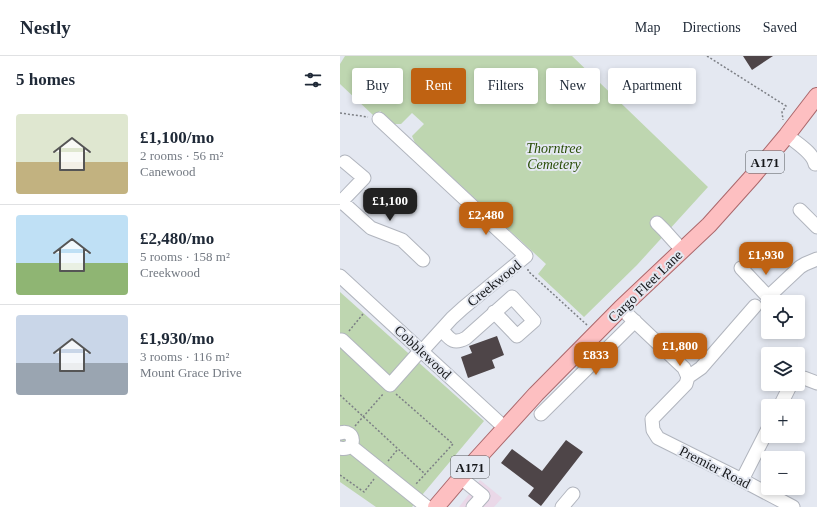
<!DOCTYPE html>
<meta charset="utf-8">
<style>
:root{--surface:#fff;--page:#f6f6f7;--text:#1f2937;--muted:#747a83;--line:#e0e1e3;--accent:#bf6212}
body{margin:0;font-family:"Times New Roman",serif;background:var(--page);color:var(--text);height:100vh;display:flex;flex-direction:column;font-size:15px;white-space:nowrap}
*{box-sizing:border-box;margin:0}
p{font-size:13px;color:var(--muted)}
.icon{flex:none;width:22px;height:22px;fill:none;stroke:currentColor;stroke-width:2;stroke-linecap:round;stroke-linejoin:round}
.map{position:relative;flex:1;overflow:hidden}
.side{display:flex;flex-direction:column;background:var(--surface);width:340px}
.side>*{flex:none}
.hud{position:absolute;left:12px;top:12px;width:380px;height:36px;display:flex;gap:8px}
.buttons{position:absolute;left:421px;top:239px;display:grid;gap:8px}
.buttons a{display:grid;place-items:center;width:44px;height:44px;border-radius:4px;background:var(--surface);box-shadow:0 2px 6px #0003;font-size:20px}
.price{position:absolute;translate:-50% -34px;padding:0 9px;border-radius:8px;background:var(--accent);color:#fff;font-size:13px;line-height:26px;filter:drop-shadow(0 1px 2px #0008)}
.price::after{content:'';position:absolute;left:50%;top:24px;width:12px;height:9px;margin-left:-6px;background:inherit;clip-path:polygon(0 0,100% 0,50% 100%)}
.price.active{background:#222;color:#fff}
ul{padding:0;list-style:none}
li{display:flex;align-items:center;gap:12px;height:100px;padding:0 16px}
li+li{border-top:1px solid var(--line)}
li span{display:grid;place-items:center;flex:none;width:112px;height:80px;border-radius:4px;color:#555}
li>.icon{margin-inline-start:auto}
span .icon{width:48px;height:48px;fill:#fffc;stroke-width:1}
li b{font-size:17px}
h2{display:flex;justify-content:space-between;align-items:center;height:48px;padding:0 16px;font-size:17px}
.chip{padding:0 14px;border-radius:4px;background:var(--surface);box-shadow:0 2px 6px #0003;font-size:14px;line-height:36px}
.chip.active{background:var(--accent);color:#fff}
header{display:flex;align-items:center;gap:24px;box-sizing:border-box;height:56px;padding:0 20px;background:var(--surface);border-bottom:1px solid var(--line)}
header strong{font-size:19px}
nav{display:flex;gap:22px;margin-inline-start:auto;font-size:14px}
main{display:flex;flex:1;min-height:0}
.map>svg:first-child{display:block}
</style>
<header>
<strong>Nestly</strong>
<nav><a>Map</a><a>Directions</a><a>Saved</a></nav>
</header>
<main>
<section class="side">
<h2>5 homes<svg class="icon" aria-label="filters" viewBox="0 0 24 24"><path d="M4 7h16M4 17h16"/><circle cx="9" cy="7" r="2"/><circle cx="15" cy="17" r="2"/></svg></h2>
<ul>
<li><span style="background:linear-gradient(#dfe7d0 60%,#c2b280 0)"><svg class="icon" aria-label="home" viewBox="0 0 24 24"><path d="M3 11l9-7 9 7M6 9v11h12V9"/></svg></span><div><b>£1,100/mo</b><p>2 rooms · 56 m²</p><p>Canewood</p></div></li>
<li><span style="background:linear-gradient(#bfe0f5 60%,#8fb573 0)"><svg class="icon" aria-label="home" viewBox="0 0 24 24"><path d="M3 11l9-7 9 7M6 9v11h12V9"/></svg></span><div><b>£2,480/mo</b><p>5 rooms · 158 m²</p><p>Creekwood</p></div></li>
<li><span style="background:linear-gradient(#c9d6e8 60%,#9aa5b1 0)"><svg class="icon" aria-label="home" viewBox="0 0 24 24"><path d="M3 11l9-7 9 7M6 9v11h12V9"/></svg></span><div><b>£1,930/mo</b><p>3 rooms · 116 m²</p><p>Mount Grace Drive</p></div></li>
</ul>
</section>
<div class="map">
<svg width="477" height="451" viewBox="0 0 477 451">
<rect width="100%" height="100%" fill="#e4e8f1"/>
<path fill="#ead8e8" d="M140 424 162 442 154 451H119Z"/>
<path fill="#bed6b0" d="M5 0H232L368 131 297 209 244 261 198 218 206 208 75 87 72 80 84 68 72 57 61 68H54L40 55 34 60 0 28V8Z
M0 236 144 365 72 451H36L0 426Z"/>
<path fill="#4e4548" d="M403 0H433L412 14Z
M157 280 164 299 152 304 155 312 128 322 121 301 132 297 129 290Z
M226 384 243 396 201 450 188 440 194 432 161 407 172 393 202 415Z"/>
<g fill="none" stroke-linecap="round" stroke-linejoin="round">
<g stroke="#b1b5be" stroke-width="15">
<path id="minor" d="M39 63 186 200 123 252 112 262 82 295
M447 79C456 87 473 96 475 108
M1 145 31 172 62 184 83 204
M0 147 24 122 5 106
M460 154 477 171
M317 167 324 174 342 194
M401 212 433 246
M0 220 165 372
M428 241 460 211 465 208 477 203
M415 250 361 312 348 321 346 328 312 363 313 374 318 382 402 424 453 451
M288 259 344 312 348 321
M102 274C110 283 113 289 126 282L172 241 194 265 177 280 154 256
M0 284H2L50 329 81 294
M458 323 464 322 477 327
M440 350 451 328
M201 358 295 265
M0 377C16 372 17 396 0 392
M11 390 87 451
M121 422 143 440 133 451
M402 424 428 373
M222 451 233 438"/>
</g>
<g stroke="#ab686c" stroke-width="18">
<path id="major" d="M96 451 136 404 196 338 281 252 369 169 412 121 447 79 477 40"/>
</g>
<path stroke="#7c7f85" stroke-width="1.5" stroke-dasharray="2 2" stroke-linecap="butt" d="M367 0 446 50 442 56 443 64
M0 57 28 61
M188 213V215L247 269
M9 275 23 258
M56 338 113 388 76 428
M0 339 85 418
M15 370 43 338
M48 405 58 393
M0 419 24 436 34 423"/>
<use href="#minor" stroke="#fff" stroke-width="13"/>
<use href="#major" stroke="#fdbfc1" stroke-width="16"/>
</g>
<g text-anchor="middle" stroke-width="4" stroke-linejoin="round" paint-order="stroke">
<g fill="#e4e8f1" stroke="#53565a" stroke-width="1">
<rect x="406" y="95" width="38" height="22" rx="3"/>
<rect x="111" y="400" width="38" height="22" rx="3"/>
</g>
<g font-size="13" font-weight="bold" fill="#15171a">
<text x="425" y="111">A171</text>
<text x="130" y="416">A171</text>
</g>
<g font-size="14" font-style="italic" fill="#274b04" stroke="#e4e8f1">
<text x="214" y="97">Thorntree<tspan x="214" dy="16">Cemetery</tspan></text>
</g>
<g font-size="14" fill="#15171a" stroke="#e4e8f1">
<text transform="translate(154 227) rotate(-39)" y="5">Creekwood</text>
<text transform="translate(305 230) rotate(-44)" y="5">Cargo Fleet Lane</text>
<text transform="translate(83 296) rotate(43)" y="5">Cobblewood</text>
<text transform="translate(375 411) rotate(27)" y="5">Premier Road</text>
</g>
</g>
</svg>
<div class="buttons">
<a><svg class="icon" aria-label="locate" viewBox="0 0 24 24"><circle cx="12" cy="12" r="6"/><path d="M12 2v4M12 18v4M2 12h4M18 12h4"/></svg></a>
<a><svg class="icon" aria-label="layers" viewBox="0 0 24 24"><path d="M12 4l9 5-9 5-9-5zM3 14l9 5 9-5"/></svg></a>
<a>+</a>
<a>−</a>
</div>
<b class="price active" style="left:50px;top:166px">£1,100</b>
<b class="price" style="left:146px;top:180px">£2,480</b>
<b class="price" style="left:426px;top:220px">£1,930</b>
<b class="price" style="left:340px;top:311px">£1,800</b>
<b class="price" style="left:256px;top:320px">£833</b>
<div class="hud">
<a class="chip">Buy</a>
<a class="chip active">Rent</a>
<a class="chip">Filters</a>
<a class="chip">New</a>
<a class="chip">Apartment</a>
</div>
</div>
</main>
